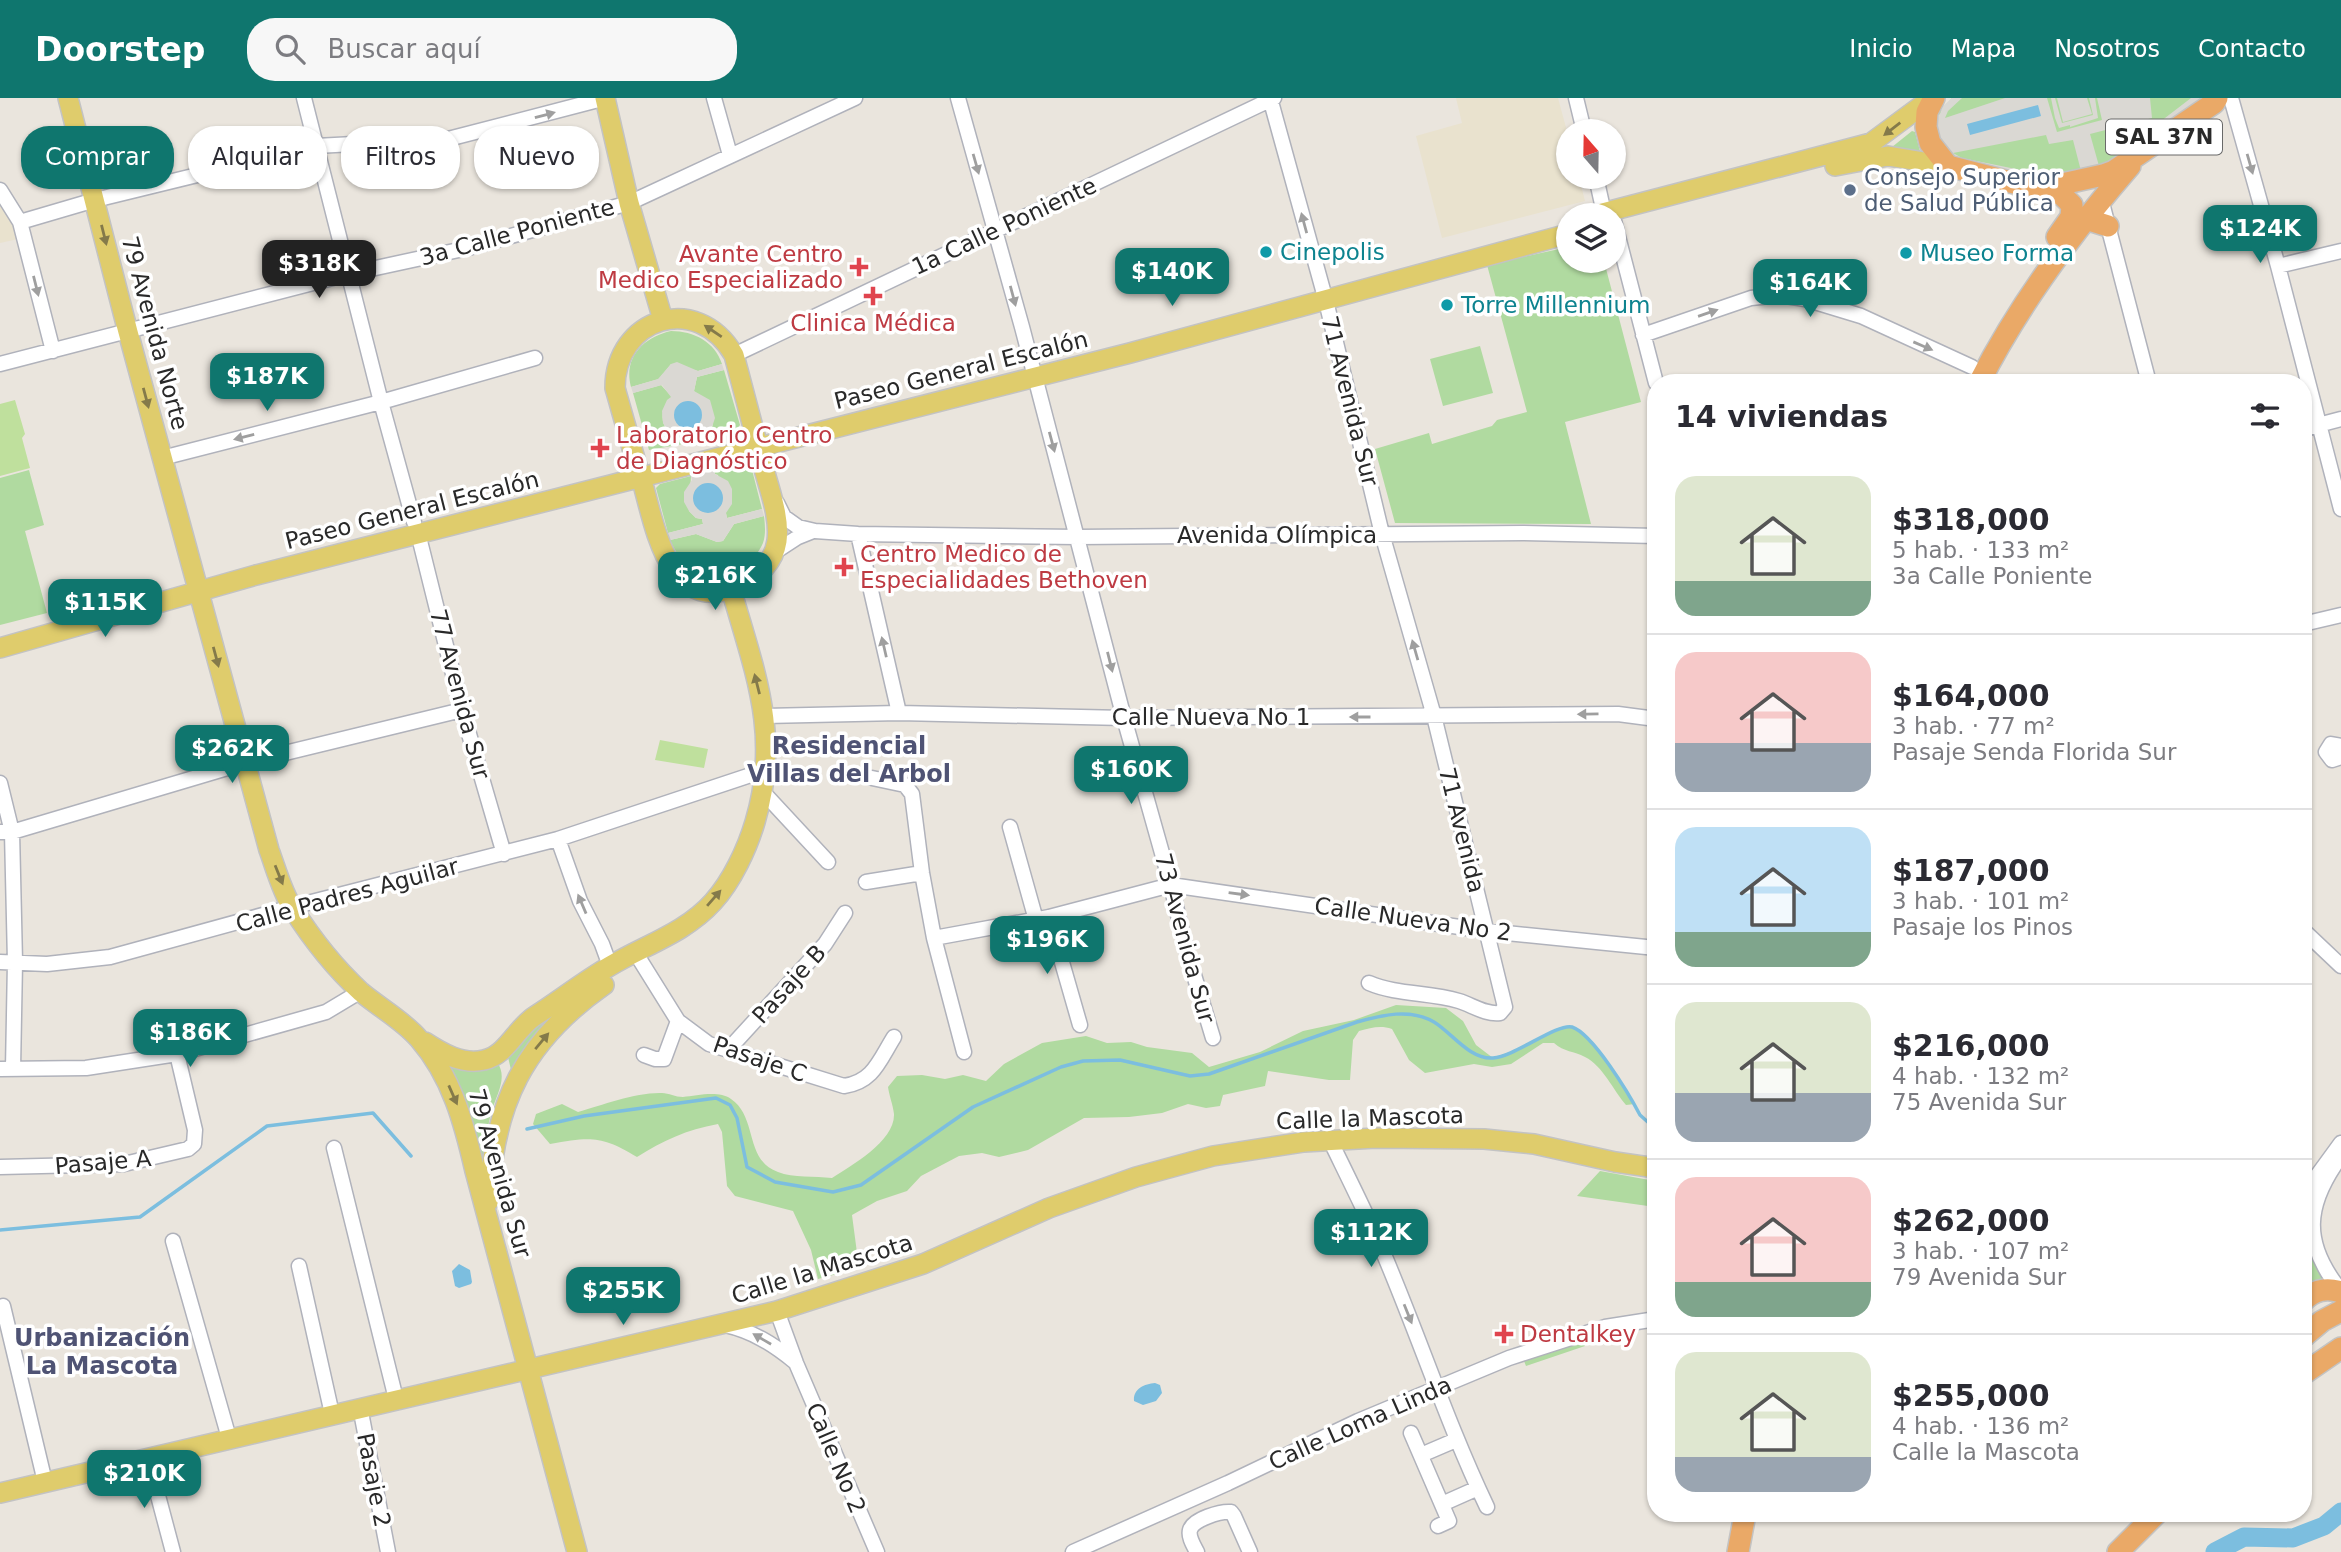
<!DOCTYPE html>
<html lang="es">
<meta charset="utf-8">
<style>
:root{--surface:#fff;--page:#f7f7f7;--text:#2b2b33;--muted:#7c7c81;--line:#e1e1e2;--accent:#0f766e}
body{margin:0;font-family:"DejaVu Sans",sans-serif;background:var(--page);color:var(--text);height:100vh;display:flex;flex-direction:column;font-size:26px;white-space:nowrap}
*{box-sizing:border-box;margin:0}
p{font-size:23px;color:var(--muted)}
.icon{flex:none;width:38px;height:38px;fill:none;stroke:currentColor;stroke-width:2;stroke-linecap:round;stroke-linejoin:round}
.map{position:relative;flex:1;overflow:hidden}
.details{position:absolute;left:1647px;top:276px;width:665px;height:1148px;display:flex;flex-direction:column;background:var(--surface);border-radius:28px;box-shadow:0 2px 5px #0004}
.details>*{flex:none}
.guide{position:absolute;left:21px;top:28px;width:665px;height:63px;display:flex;gap:14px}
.needle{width:46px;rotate:340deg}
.controls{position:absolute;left:1556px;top:21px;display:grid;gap:14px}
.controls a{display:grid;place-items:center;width:70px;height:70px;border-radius:50%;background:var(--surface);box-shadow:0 2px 5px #0004;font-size:35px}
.price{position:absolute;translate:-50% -60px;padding:0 16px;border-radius:14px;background:var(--accent);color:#fff;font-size:23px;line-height:46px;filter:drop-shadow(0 2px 4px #0008)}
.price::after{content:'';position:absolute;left:50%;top:42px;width:21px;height:16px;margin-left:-10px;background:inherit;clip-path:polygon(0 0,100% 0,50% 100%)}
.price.on{background:#222;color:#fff}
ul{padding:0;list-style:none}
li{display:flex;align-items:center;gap:21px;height:175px;padding:0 28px}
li+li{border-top:2px solid var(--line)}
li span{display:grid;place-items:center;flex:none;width:196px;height:140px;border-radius:21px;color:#555}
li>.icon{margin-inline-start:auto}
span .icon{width:84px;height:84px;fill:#fffc;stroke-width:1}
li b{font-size:30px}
h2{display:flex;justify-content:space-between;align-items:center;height:84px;padding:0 28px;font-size:30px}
.tag{padding:0 24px;border-radius:28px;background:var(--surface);box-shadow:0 2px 5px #0004;font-size:24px;line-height:63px}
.tag.on{background:var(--accent);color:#fff}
header{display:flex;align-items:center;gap:42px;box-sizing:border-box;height:98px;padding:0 35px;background:var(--accent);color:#fff}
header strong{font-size:33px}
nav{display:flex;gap:38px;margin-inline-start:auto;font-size:24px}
.search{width:490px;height:63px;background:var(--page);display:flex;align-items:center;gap:18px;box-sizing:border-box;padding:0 24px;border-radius:28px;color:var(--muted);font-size:26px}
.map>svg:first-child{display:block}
</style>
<header>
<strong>Doorstep</strong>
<div class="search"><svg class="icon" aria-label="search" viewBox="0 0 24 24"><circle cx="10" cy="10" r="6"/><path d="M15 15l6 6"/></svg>Buscar aquí</div>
<nav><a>Inicio</a><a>Mapa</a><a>Nosotros</a><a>Contacto</a></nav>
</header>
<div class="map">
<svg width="2341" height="1454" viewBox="0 0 2341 1454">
<rect width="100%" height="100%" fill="#eae5dd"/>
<path fill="#e9e2ce" d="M1456 0H1558L1568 37V79H1579L1585 103 1442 140 1416 38 1462 25Z
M0 107 12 125 18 141 0 145Z"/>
<path fill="#b0daa0" d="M1952 0H2203L2123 61 2069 83 1953 63 1939 15Z
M1912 33 1915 34 1920 53 1917 55 1892 49Z
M1568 149V163H1604L1641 304 1565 324 1591 426 1395 425 1375 351 1429 335 1432 346 1492 328 1497 322 1527 314 1487 167Z
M671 233C694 233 715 244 722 266L698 273 671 266 659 281 631 289C623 259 644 239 671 233Z
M1480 248 1493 295 1443 308 1430 261Z
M724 272 740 327 737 331 706 340 705 336 713 327 694 293 697 279Z
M661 287 672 299C656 315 661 334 681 341L683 346 649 352 633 295Z
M748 364 751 368 762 411 727 420 718 377 715 376 714 372Z
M29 372 44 427 25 433 47 515 0 527V380Z
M691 378 689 413 696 420 702 421 703 426 668 435 656 390 660 386Z
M764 418C765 427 766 436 763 445 744 488 687 485 670 442L696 436 717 444 723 443 734 426Z
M562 903 508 987 511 972 508 959 525 935Z
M1396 907 1446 910 1463 923 1476 947 1493 960 1527 948 1558 930 1571 929 1592 943 1635 1006 1626 1007C1613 992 1603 968 1585 959 1574 953 1564 954 1554 945H1543L1511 966 1492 969 1474 966 1425 975 1409 962 1392 931C1380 927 1371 930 1359 933L1353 942 1350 982H1329L1268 973 1265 988 1223 997 1220 1008 1206 1010 1188 1006 1162 1015 1129 1019 1084 1020 1028 1052 999 1059 982 1055 959 1058 921 1078 907 1093 877 1103 852 1117 859 1170 818 1181 811 1152 793 1113 735 1098 727 1088 722 1034 718 1026C686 1032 664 1042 637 1059 601 1037 590 1039 550 1046L533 1026 536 1016 562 1006 578 1014C602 1007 637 994 662 995 669 995 675 999 683 999 697 998 718 992 731 1001 758 1019 744 1062 778 1074 793 1080 815 1078 832 1080 852 1067 895 1043 894 1016 893 1007 889 997 888 989L897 978 922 977 945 981 963 977 986 983 1004 966 1042 945 1086 938 1107 945 1131 944 1147 949 1192 955 1209 969 1260 954 1303 933 1354 922Z
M440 959 497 964C508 979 497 996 492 1012 489 1022 487 1034 485 1045 483 1062 486 1078 487 1095Z
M1600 1073 1655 1083V1109L1577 1098Z
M2303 1142H2306L2310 1155 2330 1189 2303 1193Z
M1583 1242 1585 1248 1526 1268 1524 1263Z"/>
<path fill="#bfe09d" d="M15 302 25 336 22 340 30 370 0 378V306Z
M660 642 708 651 704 670 655 662Z"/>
<path fill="#dad8d3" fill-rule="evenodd" d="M1952 0H1962L1948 13 1945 20 2005 0H2047L2057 34 2102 22 2097 0H2150L2152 20 2090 36 2099 68 2113 60 2191 0H2203L2123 61 2058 83 1968 69 1940 49 1936 26 1943 8ZM2046 37 2049 46 2073 42 2081 73 2040 76 1962 60 1953 55Z
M2051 0H2055L2062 25 2093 17 2089 0H2095L2098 20 2070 29V27L2059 30 2055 20Z
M2057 0H2087L2092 16 2063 24Z
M677 264 698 273 722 266 724 272 697 279 694 293 710 302 715 320 711 332 705 336 706 340 683 346 681 341 670 336 663 325 662 313 667 302 671 299 662 287 633 295 631 289 658 281 671 266ZM686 303 701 313 702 317 698 326 691 330 678 327 674 315 678 307Z
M714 372 715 376 728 383 732 391V406L726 415 727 420 762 411 764 418 734 426 723 443 717 444 696 436 670 442 668 435 703 426 702 421 696 420 689 413 684 404V394L692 382 691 378ZM722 397 721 406 709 414 697 410 693 401Z"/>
<path fill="#7cbedf" d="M2038 7 2041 18 1970 37 1967 26Z
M674 317a14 14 0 1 1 28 0a14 14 0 1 1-28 0Z
M693 400a15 15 0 1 1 30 0a15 15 0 1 1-30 0Z
M459 1166 470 1172 472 1184 471 1186 459 1190 455 1188 452 1173Z
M1155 1285 1160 1287 1162 1295 1156 1303 1143 1307 1134 1303C1133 1291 1144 1286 1155 1285Z"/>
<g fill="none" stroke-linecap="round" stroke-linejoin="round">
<path stroke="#7cbedf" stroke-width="3.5" d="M527 1031 584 1018 716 1000 730 1007 737 1020 747 1069 775 1084 833 1094 861 1087 973 1009 1061 969 1083 963 1120 962 1190 978 1209 976 1357 924C1382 917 1410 910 1434 924 1452 935 1470 962 1493 960 1514 959 1557 925 1572 929 1593 936 1629 996 1640 1017L1650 1026
M0 1132 140 1119 267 1028 373 1015 411 1058"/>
<path stroke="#7cbedf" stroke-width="19" d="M2215 1454 2244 1439 2293 1440 2324 1428 2341 1414"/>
<g stroke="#b0b2bb" stroke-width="17">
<path id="minor" d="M304 0 381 304 414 424
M714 0 730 57
M958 0 1022 229 1124 620 1171 787 1185 847 1213 940
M1270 0 1326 203 1382 436 1434 618 1505 909 1500 915C1486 917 1472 907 1459 903 1429 894 1397 897 1369 885
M1576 0 1584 33
M2231 0 2278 168 2341 411
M1596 79 1604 115
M0 92 20 124 53 253
M2101 101 2149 285
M1614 123 1656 285
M20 124 95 102 316 48 448 41 606 0
M2278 168 2341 153
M1643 237 1751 200 1780 197 1805 201 1861 218 1972 269
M734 257 1274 0
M0 266 348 176 468 150 629 105 855 0
M2303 331 2341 321
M162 360 381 304 535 260
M777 405 784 419 798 429 815 433 858 436 1078 439 1523 435 1656 438
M418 435 462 612 504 756
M858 436 899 615
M775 454 798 439 813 433
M2303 526 2341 517
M765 618 899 615 1124 620 1618 616 1656 621
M2341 648 2331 646 2326 654 2332 662 2341 659
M872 680 905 687 912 696 922 775 934 840 964 954
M0 685 12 734 15 864 13 971
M763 694 828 764
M1010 729 1036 822
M0 734H12L244 665 462 612
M558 741 766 672
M866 784 922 775
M1049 819 1080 927
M2303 832 2341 868
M934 840 1049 819 1171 787 1487 833 1656 850
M640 862 678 923 709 946 844 988C873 984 879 963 894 939
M0 864 47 866 110 859 292 809 558 741 580 803 602 846 610 868
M728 952 825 846 845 815
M644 957 655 961H664L678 923
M0 971 86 970 177 956 326 914 361 893
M1330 1042C1346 1075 1362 1107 1377 1140 1416 1229 1445 1321 1487 1409
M334 1050 396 1301
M2341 1058C2305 1107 2302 1145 2341 1193
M0 1069 124 1066 188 1051 194 1046 195 1032 177 956
M2303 1121 2314 1082 2341 1045
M173 1143 229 1340
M299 1168 332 1316
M3 1208 45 1384
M777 1213 796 1265 877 1454
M725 1227C752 1233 773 1246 795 1264
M360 1309 388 1454
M1411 1335 1449 1423 1438 1428
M1421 1357 1456 1342
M148 1360 173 1454
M1442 1406 1478 1390
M1073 1454 1228 1385 1358 1323 1509 1260 1605 1229 1656 1221
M1197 1454C1194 1448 1188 1439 1190 1432 1193 1421 1221 1413 1231 1414L1234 1418 1250 1454"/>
</g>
<g stroke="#c3c3c3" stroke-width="22">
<path id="major" d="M68 0 128 234 269 752C276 771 282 794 293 811 312 841 335 870 361 894 380 910 404 923 419 941 452 979 464 1025 475 1073L577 1454
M605 0 629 105 663 222
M1835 68 1888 58 1948 68
M1595 117 1871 45 1932 0
M637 368 615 290C615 220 697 193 734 257 744 295 754 333 764 371 770 394 780 419 777 443 774 463 759 479 741 487 668 521 655 428 641 379
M0 550 256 477 1130 255 1568 136
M425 944C442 955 462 967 484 962 507 957 516 930 535 918 560 902 584 883 610 868 645 847 685 835 713 804 732 783 747 751 755 724 781 637 755 575 731 491
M489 1103C493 1006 524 943 604 887
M0 1395 777 1213 923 1166 1049 1110 1136 1079 1213 1058 1304 1044 1376 1040 1484 1041 1534 1046 1615 1064 1656 1070"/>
</g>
<g stroke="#c3c3c3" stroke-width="24">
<path id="highway" d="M1934 0 1927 14 1926 29 1930 45 1948 68 2022 87 2062 86 2103 77 2114 73 2214 5 2217 0
M2041 91 2062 97 2072 107 2071 119 2057 139
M2086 121 2108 128
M1979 285C2019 206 2072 135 2130 68
M2303 1203C2314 1192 2326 1189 2341 1194
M2303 1239 2322 1223 2341 1213
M2303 1276 2341 1250
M1738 1454 1745 1416
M2118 1454 2156 1416"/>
</g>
<use href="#minor" stroke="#fff" stroke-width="14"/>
<use href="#major" stroke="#dfcc6c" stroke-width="19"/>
<use href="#highway" stroke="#eaa967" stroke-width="21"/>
</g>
<defs><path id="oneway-solid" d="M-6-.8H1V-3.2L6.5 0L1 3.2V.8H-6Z" transform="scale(1.75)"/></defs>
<g fill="#9f9f9f">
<use href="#oneway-solid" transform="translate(545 17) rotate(-15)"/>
<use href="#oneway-solid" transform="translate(976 66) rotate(74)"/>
<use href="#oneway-solid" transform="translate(2250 66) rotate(74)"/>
<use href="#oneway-solid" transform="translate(1304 125) rotate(-105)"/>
<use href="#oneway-solid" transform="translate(36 188) rotate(76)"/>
<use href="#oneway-solid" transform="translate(1013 198) rotate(75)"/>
<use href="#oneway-solid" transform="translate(1708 215) rotate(-19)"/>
<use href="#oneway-solid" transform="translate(1923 248) rotate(23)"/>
<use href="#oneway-solid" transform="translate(244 339) rotate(166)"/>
<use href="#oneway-solid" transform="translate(1052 344) rotate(75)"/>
<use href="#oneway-solid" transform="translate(884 549) rotate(-103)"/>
<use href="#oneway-solid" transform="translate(1415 552) rotate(-106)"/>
<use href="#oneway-solid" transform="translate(1110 564) rotate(76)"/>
<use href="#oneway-solid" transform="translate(1588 616) rotate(179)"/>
<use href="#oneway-solid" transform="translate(1360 619) rotate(180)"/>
<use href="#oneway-solid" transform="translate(1239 796) rotate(8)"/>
<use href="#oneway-solid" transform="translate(582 806) rotate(-113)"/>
<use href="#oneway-solid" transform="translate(1408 1216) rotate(68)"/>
<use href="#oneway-solid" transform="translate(762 1241) rotate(-150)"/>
</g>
<g fill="#847a4a">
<use href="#oneway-solid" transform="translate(1892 31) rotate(142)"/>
<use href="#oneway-solid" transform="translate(104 137) rotate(76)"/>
<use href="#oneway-solid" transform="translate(713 233) rotate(-146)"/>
<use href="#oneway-solid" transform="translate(146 300) rotate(75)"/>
<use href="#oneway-solid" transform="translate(216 559) rotate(75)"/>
<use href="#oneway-solid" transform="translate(757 586) rotate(-104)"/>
<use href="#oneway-solid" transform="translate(279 777) rotate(68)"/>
<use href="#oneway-solid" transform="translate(714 800) rotate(-49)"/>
<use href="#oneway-solid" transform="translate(542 943) rotate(-50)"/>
<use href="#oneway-solid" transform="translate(453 997) rotate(66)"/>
</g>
<circle fill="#5c6f8a" stroke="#fff" stroke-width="2.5" cx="1850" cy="92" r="7"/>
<g fill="#0f9aa8" stroke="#fff" stroke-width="2.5">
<circle cx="1266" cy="154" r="7"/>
<circle cx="1906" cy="155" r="7"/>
<circle cx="1447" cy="207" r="7"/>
</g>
<g fill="#e0444e" stroke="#fff" stroke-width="2.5">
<path d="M855.5 158.5h7v7h7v7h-7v7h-7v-7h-7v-7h7z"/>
<path d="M869.5 187.5h7v7h7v7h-7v7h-7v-7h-7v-7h7z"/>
<path d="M596.5 339.5h7v7h7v7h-7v7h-7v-7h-7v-7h7z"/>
<path d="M840.5 458.5h7v7h7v7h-7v7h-7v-7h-7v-7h7z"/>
<path d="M1500.5 1225.5h7v7h7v7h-7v7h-7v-7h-7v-7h7z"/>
</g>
<g text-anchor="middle" stroke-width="7" stroke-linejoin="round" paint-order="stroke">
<rect fill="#fff" stroke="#696969" stroke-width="2" x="2106" y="21.5" width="116" height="35" rx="5"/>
<g font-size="21" font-weight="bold" fill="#292929">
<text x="2164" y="46">SAL 37N</text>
</g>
<g font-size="23" fill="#4e5e75" stroke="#fff" text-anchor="start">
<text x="1864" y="87">Consejo Superior<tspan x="1864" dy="26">de Salud Pública</tspan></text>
</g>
<g font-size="23" fill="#292929" stroke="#fff">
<text transform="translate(1004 128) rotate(-25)" y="8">1a Calle Poniente</text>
<text transform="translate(517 134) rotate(-15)" y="8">3a Calle Poniente</text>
<text transform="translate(155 235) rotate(75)" y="8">79 Avenida Norte</text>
<text transform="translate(961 272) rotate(-14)" y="8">Paseo General Escalón</text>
<text transform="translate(1350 303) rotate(76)" y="8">71 Avenida Sur</text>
<text transform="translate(412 412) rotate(-14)" y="8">Paseo General Escalón</text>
<text x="1277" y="445">Avenida Olímpica</text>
<text transform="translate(460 596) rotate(75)" y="8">77 Avenida Sur</text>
<text x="1211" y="627">Calle Nueva No 1</text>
<text transform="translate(1462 732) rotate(76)" y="8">71 Avenida</text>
<text transform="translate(347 797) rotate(-15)" y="8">Calle Padres Aguilar</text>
<text transform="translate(1413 821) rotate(8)" y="8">Calle Nueva No 2</text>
<text transform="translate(1185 840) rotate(75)" y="8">73 Avenida Sur</text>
<text transform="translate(789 886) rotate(-48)" y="8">Pasaje B</text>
<text transform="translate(760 961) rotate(19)" y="8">Pasaje C</text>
<text transform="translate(1370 1020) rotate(-2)" y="8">Calle la Mascota</text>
<text transform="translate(103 1064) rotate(-5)" y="8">Pasaje A</text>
<text transform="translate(500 1075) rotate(74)" y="8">79 Avenida Sur</text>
<text transform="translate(822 1171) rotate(-17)" y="8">Calle la Mascota</text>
<text transform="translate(1360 1325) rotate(-24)" y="8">Calle Loma Linda</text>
<text transform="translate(836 1360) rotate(67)" y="8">Calle No 2</text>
<text transform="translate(374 1382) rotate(79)" y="8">Pasaje 2</text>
</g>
<g font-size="23" fill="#0d838f" stroke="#fff" text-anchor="start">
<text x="1280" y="162">Cinepolis</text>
<text x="1920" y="163">Museo Forma</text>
<text x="1461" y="215">Torre Millennium</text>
</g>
<g font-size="23" fill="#be3a42" stroke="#fff" text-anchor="start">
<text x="843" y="164" text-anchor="end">Avante Centro<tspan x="843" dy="26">Medico Especializado</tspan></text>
<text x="873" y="233" text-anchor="middle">Clinica Médica</text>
<text x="616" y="345">Laboratorio Centro<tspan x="616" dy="26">de Diagnóstico</tspan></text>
<text x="860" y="464">Centro Medico de<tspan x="860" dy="26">Especialidades Bethoven</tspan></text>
<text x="1520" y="1244">Dentalkey</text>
</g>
<g font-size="24" font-weight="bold" fill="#4f5374" stroke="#fff">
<text x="849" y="656">Residencial<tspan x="849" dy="28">Villas del Arbol</tspan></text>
<text x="102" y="1248">Urbanización<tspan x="102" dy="28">La Mascota</tspan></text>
</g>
</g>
</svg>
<div class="controls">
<a><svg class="needle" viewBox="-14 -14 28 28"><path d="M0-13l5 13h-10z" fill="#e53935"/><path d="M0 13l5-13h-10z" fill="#7c7c81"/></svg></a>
<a><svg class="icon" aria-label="layers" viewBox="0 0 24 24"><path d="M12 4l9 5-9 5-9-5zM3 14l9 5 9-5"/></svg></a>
</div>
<b class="price" style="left:2260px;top:167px">$124K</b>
<b class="price on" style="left:319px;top:202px">$318K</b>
<b class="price" style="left:1172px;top:210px">$140K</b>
<b class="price" style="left:1810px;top:221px">$164K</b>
<b class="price" style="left:267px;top:315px">$187K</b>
<b class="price" style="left:715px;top:514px">$216K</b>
<b class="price" style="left:105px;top:541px">$115K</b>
<b class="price" style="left:232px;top:687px">$262K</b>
<b class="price" style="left:1131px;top:708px">$160K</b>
<b class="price" style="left:1047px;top:878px">$196K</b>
<b class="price" style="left:190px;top:971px">$186K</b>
<b class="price" style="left:1371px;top:1171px">$112K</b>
<b class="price" style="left:623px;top:1229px">$255K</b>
<b class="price" style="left:144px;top:1412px">$210K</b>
<div class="guide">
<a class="tag on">Comprar</a>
<a class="tag">Alquilar</a>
<a class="tag">Filtros</a>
<a class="tag">Nuevo</a>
</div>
<section class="details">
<h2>14 viviendas<svg class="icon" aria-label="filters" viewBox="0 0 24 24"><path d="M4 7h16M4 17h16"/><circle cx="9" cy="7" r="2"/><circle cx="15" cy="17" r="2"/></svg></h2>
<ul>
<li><span style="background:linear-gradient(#dfe7d0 75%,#7fa58c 0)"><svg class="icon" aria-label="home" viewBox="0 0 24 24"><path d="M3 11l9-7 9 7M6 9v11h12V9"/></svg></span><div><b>$318,000</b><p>5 hab. · 133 m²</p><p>3a Calle Poniente</p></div></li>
<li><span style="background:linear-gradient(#f6c9c9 65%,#9aa5b1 0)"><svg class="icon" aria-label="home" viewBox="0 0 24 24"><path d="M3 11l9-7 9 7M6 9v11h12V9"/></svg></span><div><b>$164,000</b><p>3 hab. · 77 m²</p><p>Pasaje Senda Florida Sur</p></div></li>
<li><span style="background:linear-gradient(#bfe0f5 75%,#7fa58c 0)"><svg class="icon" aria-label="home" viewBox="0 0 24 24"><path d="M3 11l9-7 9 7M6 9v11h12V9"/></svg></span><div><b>$187,000</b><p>3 hab. · 101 m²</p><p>Pasaje los Pinos</p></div></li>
<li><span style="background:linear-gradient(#dfe7d0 65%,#9aa5b1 0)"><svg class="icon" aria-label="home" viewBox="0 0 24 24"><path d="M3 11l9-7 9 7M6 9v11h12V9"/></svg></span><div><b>$216,000</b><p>4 hab. · 132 m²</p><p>75 Avenida Sur</p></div></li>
<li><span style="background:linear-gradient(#f6c9c9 75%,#7fa58c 0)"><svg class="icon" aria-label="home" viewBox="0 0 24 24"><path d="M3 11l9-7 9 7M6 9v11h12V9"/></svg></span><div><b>$262,000</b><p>3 hab. · 107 m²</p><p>79 Avenida Sur</p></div></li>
<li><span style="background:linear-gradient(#dfe7d0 75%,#9aa5b1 0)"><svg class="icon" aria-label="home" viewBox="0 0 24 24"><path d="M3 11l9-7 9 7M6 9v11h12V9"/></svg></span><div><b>$255,000</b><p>4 hab. · 136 m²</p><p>Calle la Mascota</p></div></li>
</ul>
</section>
</div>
